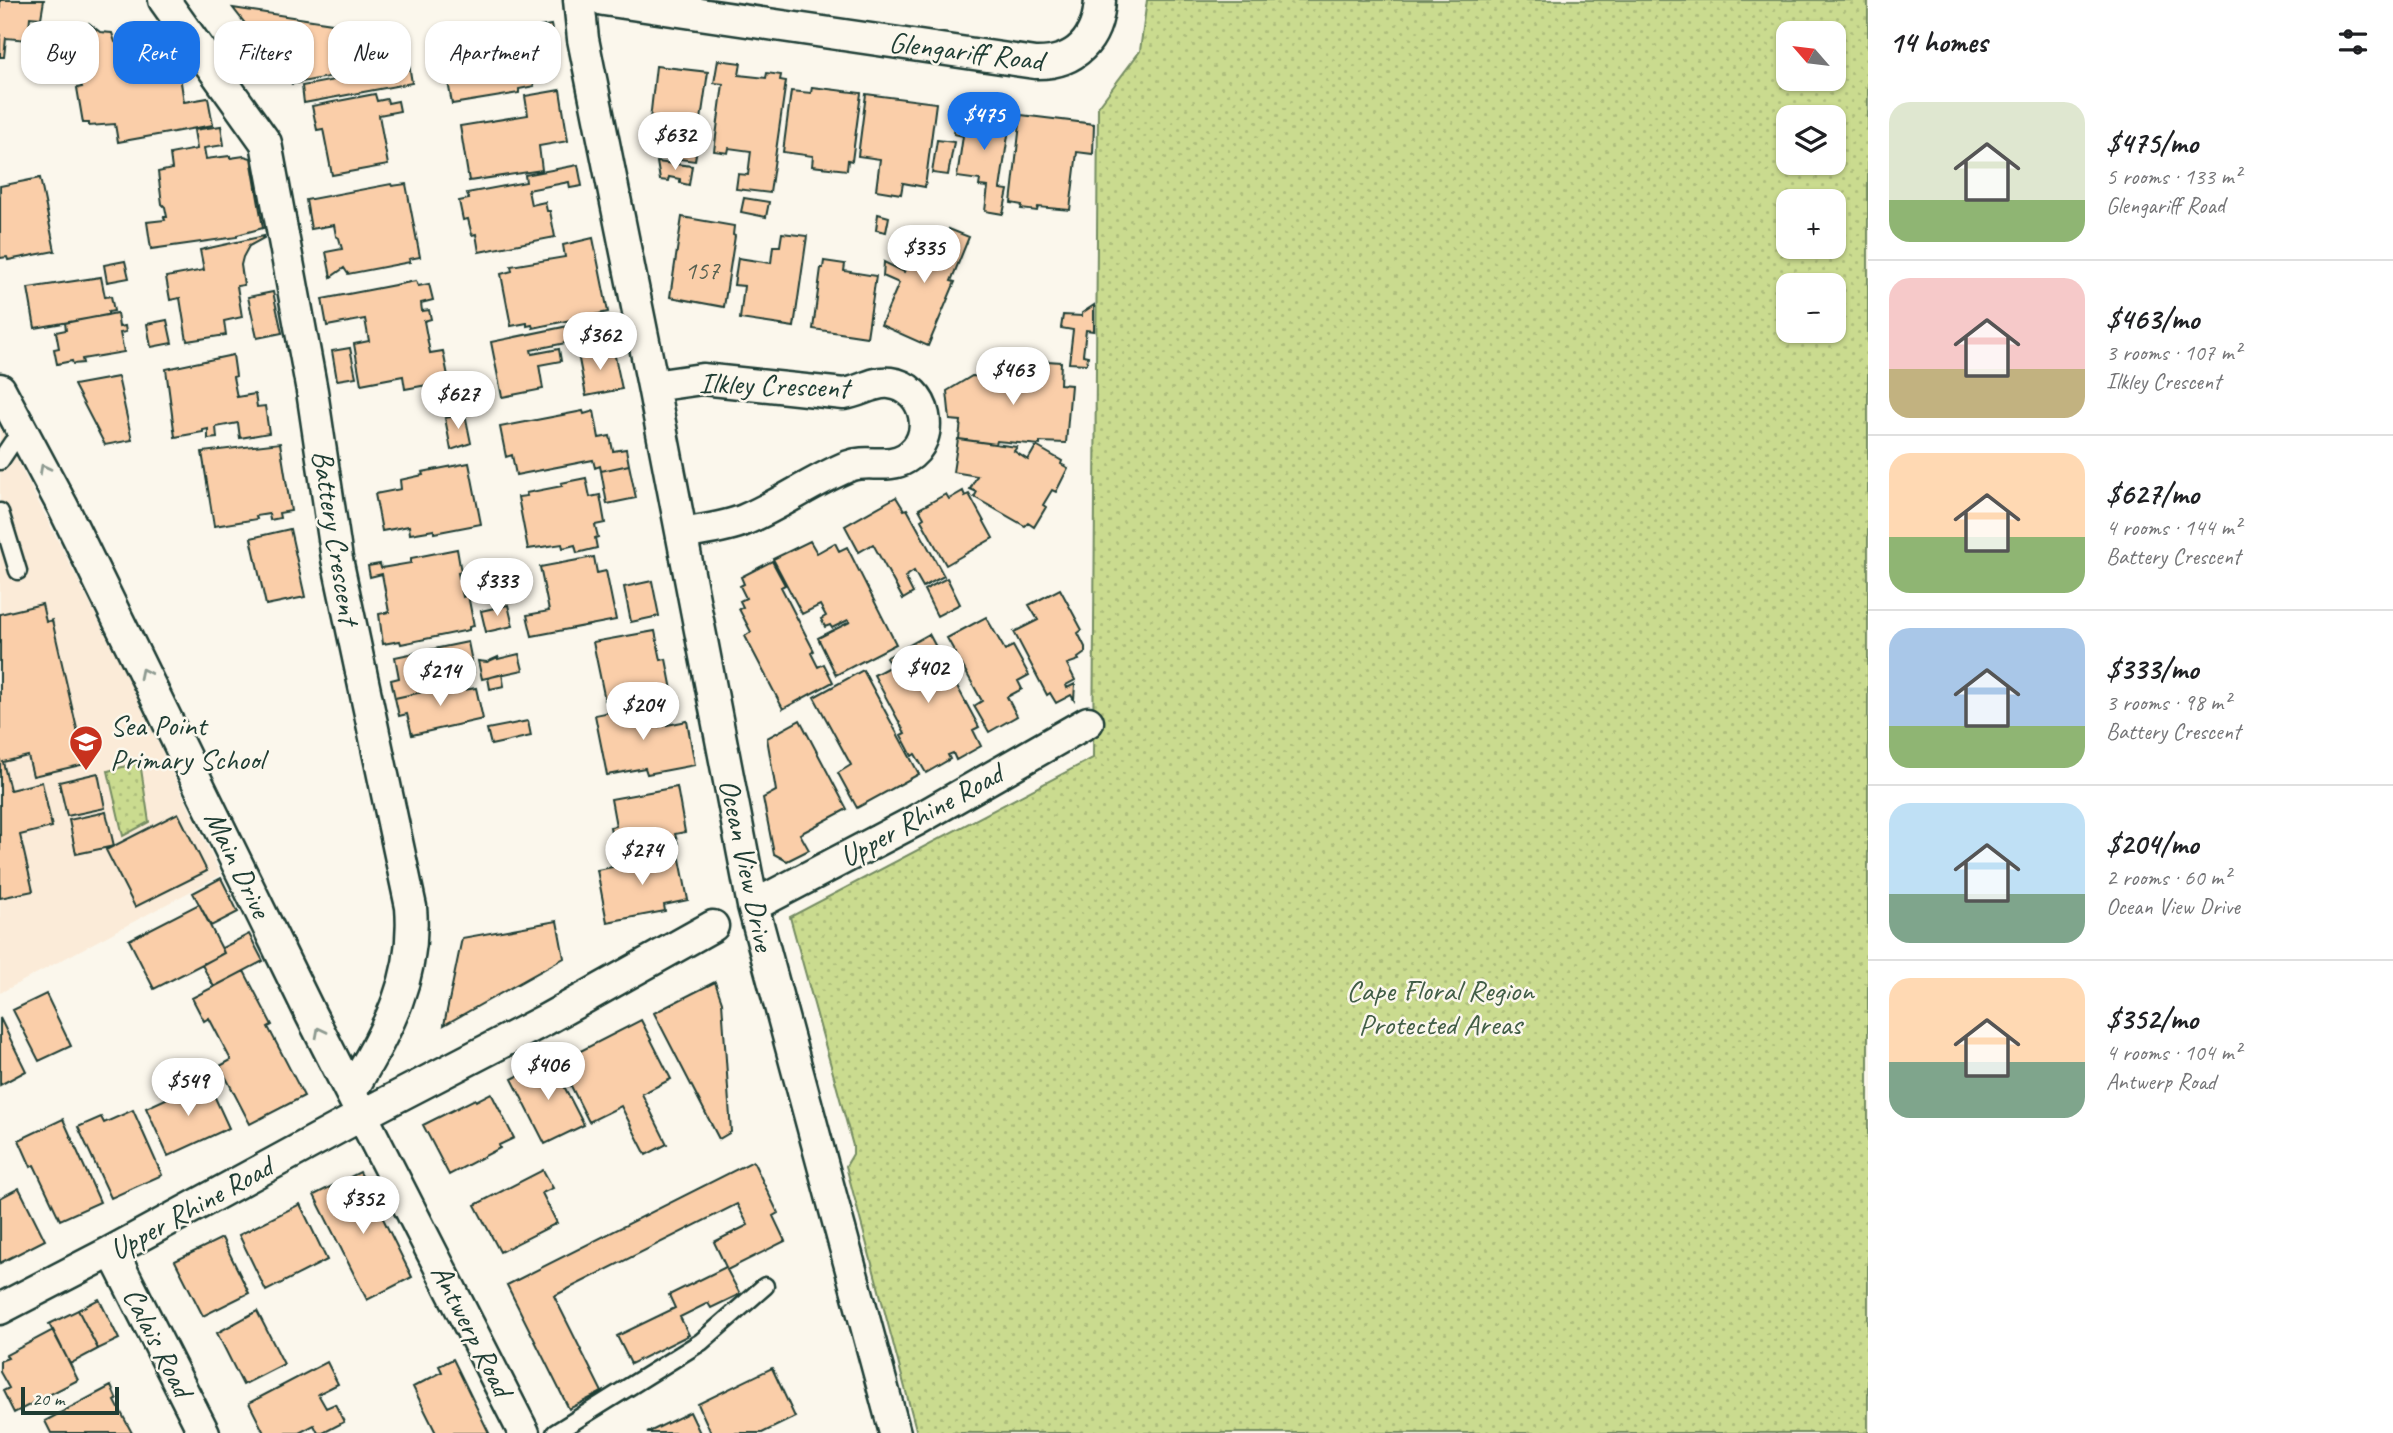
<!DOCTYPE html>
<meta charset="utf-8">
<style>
:root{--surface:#fff;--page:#f6f6f6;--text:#202124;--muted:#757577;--line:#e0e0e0;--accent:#1a73e8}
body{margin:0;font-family:Caveat,sans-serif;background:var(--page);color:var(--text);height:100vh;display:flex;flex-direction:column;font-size:26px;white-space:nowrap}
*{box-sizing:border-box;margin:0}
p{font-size:23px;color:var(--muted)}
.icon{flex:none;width:38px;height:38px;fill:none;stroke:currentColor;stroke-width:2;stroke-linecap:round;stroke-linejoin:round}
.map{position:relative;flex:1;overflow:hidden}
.details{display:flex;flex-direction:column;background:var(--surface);width:525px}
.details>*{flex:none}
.hud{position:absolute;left:21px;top:21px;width:665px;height:63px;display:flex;gap:14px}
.needle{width:46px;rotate:298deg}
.fabs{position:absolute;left:1776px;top:21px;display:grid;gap:14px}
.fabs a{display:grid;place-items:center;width:70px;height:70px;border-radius:14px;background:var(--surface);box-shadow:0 2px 5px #0004;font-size:35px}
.scale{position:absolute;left:21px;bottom:18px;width:98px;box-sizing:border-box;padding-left:7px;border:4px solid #1f3d34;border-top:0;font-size:19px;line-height:24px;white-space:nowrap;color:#1f3d34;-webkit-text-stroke:5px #fbf7ec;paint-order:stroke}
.price{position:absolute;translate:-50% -60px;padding:0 16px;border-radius:24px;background:#fff;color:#222;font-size:23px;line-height:46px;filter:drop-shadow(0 2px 4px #0008)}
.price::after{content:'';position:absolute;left:50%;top:42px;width:21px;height:16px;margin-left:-10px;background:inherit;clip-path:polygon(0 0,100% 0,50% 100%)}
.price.selected{background:var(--accent);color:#fff}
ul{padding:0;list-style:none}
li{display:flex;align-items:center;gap:21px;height:175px;padding:0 21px}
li+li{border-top:2px solid var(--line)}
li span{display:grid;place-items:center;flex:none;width:196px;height:140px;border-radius:21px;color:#555}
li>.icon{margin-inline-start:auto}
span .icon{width:84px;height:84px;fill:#fffc;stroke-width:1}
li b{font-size:30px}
h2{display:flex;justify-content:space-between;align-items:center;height:84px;padding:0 21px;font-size:30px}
.pill{padding:0 24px;border-radius:21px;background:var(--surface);box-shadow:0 2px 5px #0004;font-size:24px;line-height:63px}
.pill.selected{background:var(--accent);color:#fff}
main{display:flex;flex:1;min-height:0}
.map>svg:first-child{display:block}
</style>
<main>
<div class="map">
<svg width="1868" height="1433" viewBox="0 0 1868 1433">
<defs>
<pattern id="park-dots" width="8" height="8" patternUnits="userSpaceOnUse" patternTransform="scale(1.75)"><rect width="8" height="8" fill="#cadb8f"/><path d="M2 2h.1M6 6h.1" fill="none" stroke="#adbd7c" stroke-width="1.8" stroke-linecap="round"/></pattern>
</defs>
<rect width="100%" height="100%" fill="#fbf7ec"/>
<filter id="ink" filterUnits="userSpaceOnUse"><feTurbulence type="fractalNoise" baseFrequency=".0143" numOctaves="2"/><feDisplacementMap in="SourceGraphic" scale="14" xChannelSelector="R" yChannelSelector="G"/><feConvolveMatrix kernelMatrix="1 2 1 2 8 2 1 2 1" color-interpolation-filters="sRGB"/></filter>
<g filter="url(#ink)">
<path fill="#fbebd8" d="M0 426 123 669 221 875 0 993Z"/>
<path fill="url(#park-dots)" stroke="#748c62" stroke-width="2" fill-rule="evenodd" d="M1147 0H1868V1433H917L846 1166 853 1154V1146L790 917 1093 758 1098 107 1140 51ZM1788 33H1834V79H1788ZM1788 117H1834V163H1788ZM1788 201H1834V247H1788ZM1788 285H1834V331H1788Z
M140 762 149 822 123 836 108 771Z"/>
<path fill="#facea9" stroke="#1f3d34" stroke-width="2" d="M0 0H44L41 18 30 17 28 40 6 38 4 57H0Z
M233 8 378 30 384 66 292 84Z
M90 24 100 32 112 33 115 42 133 56 140 55 162 66 163 70 189 65 191 74 180 76 184 102 208 98 213 125 118 142 115 124 89 126V123H83L77 88 82 87 81 84 84 83 81 60 65 63 61 37 92 32Z
M551 25 556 48 542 50 543 79 533 81 534 86 519 89V93L452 104 442 48 509 37 510 43 526 41 527 46 536 44 533 28Z
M407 52 412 83 304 103 302 86 393 69 390 55Z
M718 60 741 63 739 75 766 78 767 73 781 75 780 80 786 81 770 193 736 189 738 174 748 175 751 151 729 148 728 153 714 151 723 84 714 83Z
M656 66 708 72 695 161 656 156 661 121 650 120Z
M812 87 861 93 852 161 848 160 847 170 812 166 813 156 783 152 791 91 811 93Z
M560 90 568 141 539 146 542 170 469 181 460 126 528 115 525 96Z
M375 94 377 101 387 99 388 103 398 101 400 111 379 115 388 165 332 175 323 129 317 130 312 106Z
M866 94 936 103 925 187 903 183 901 194 876 190 880 159 858 156Z
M967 108 1011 115 1000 189 1008 190 1003 214 985 211 988 187 979 186 980 180 957 177 963 136 954 134 957 110 967 111Z
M1021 115 1094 124 1093 154 1077 152 1070 210 1038 207 1037 211 1021 209 1022 205 1011 203Z
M221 126 224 145 204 148 206 159 230 156V158L244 156 251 158 263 228 237 235V237L151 249 147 222 165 220 164 217H167L165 207 162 204 158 172 172 169 170 154 197 149 194 130Z
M937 140 954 142 948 175 932 173Z
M657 162 692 166 689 185 680 183V179L669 177 668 181 660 180Z
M578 165 582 186 570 188 569 182 528 190 531 205 545 202 547 211H550L555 237 479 252 476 234 472 235 468 219 463 220 459 201 469 199 467 193 526 182 525 175Z
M40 178 55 251 8 260 7 257 0 258V186Z
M391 184 392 186 406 184 420 257 409 259 410 262 348 274 344 268 331 277 326 252 342 249 339 238 336 236 334 225 311 229 306 200Z
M744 198 769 202 766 217 741 212Z
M878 214 889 217 886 232 876 230Z
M682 217 734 226 733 235 735 236 724 307 670 297Z
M923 229 949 232V229L969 237 951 281 955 282 928 346 881 325 899 283 883 276 884 262 904 272Z
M782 233 807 236 794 327 740 319 744 286 734 285 738 258 771 263 773 246H780Z
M264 236V238L249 246 243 257 241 265 244 285 237 286 242 317 224 321 226 335 187 341 180 298 170 300 166 277 204 270 200 250Z
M593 238 608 312 533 328 532 325 527 326V323L511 326 501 274 512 271 511 266 565 257 563 245Z
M125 261 129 278 107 282 104 265Z
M824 261 845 264 844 271 876 276 867 337 813 329 821 268H823Z
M101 277 105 297 111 296 114 311 108 312V315L35 328 28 288Z
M416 281 418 286 429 284 433 300 421 303 422 311 429 310 431 319 424 321 430 353 443 351 449 381 405 389 403 376 361 384 354 344 369 341 365 319 327 326 322 299Z
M273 292 282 333 257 338 248 297Z
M1094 305V331L1086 330 1083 355 1088 356 1087 364 1069 363 1073 330 1061 328 1063 315 1082 316V313Z
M117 313 119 327 125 326 126 332 120 333 124 352 82 359 83 363 73 364 72 361 57 364 54 349 59 348 56 332 66 330 65 323Z
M602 319 605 335 531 350 532 354 559 349 561 361 539 365 543 389 502 397 491 342Z
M167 320 172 343 151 347 147 324Z
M613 347 622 389 586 396 578 354Z
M350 348 356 377 337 380 332 351Z
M233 355 236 376 233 377 237 397 255 394 257 407 265 406 269 433 240 438 238 423 216 427 217 438 208 439V429L203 430V432L175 437 166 369Z
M1032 360 1061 362 1060 384 1071 385 1066 443 1040 442V445L997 441 996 444 959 439 961 421 950 420 947 391 972 376 1031 377Z
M118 377 132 440 105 445 74 385Z
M583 411 584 414 594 411 599 438 610 436 613 451 626 449 629 465 601 471 600 466 595 468 593 460 516 475 512 455 506 457 500 427Z
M465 414 471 443 451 450 445 418Z
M958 439 1017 447 1014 451 1028 460 1036 446 1062 461 1061 464 1068 468 1056 492 1052 490 1043 505 1046 507 1034 527 1028 523 1025 526 974 497 977 492 970 489 977 476 953 472Z
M280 443 291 511 279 513 280 518 270 520 269 514 256 516 257 519 214 526 202 452Z
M469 463 481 524 434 533V530L410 534 409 526 382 531 375 494 401 489 400 480 423 475 422 472Z
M629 465 636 498 607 504 601 471Z
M586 478 590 497 600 495 605 523 595 525 598 537 595 538 597 548 577 553 575 545 563 548 562 544 528 549 518 497 527 496 526 493 562 486 561 483Z
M963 491 965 496 969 494 993 538 946 565 921 520 924 518 919 509 946 494 949 499Z
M896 497 904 510 907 509 944 576 923 587 914 571 905 577 913 593 903 599 873 544 859 552 845 526Z
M290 529 305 597 266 605 251 538Z
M810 541 817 553 835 543 839 551 847 547 896 644 836 675 818 638 850 622 848 620 832 628 830 625 825 627 821 619 826 616 820 605 802 614 773 559Z
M457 549 461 572 458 573 463 597 468 595 474 626 469 627V630L401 644 400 641 383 644 379 614 389 612 382 574 370 577 368 566 380 564 381 568 411 563V558Z
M594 557 597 573 606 571 616 620 532 636 527 615 549 611 540 567Z
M772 561 785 585 781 587 814 651 811 653 818 667 824 664 833 682 783 709 745 636 751 632 739 609 743 607 740 601 746 598 740 586 744 584 741 577Z
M947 578 960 604 937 616 924 590Z
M652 581 659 616 631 622 624 587Z
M1060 589 1082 630 1078 633 1085 647V653L1078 658 1079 660 1067 664 1075 680 1066 685 1067 688 1075 684 1074 700 1071 695 1056 703 1050 693 1047 695 1014 632 1038 620 1029 605Z
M42 604 46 622 52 620 85 764 33 776 28 756 3 762 10 790 42 782 52 827 20 835 33 891 0 898V614Z
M508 605 513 626 486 632 481 611Z
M986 617 1005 650 1013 646 1029 675 1018 681 1022 689 1007 697 1017 716 989 732 974 706 982 701 947 638Z
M655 631 661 660 666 659 672 690 642 696V692L605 700 593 642Z
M929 634 979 727 973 730 981 746 956 760 953 753 948 755 950 759 926 773 915 754 912 756 901 735 905 733 874 675 891 666 886 658Z
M468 642 474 672 461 676 463 683 395 698 391 680 399 678 395 657Z
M519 654 523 670 482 679 478 661 487 662 498 657V659Z
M863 670 919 774 857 808 838 773 851 765 814 697Z
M502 674 504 686 490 689 488 678Z
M463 683 464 690 476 688 483 719 412 735 407 714 399 716 395 698Z
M653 703 657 727 687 721 695 765 647 774 645 768 607 775 595 715Z
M800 720 847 809 800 834 809 850 787 861 774 854 763 798 776 791 767 738Z
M528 721 531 736 491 745 487 729Z
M98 773 105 808 67 816 59 782Z
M677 787 685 832 675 834 678 844 656 848 655 845 615 853 610 827 616 826 611 799Z
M106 812 114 846 76 854 69 820Z
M178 813 207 871 135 907 106 850Z
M679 854 688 900 664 905 665 911 607 922 597 870Z
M221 878 238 912 211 926 193 893Z
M199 904 224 953 154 989 129 940Z
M557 921 564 958 444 1025 462 938Z
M249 934 263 961 214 987 202 965 224 953 222 948Z
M244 971 272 1025 268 1027 304 1096 250 1124 220 1066 231 1060 209 1018 204 1021 192 998Z
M715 982 722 1002 731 1132 719 1139 654 1013Z
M46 994 71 1046 39 1061 13 1010Z
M0 1018 26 1071 0 1085Z
M641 1020 671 1079 642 1094 667 1144 646 1155 621 1106 589 1122 559 1062Z
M550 1059 584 1125 545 1144 512 1079Z
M207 1080 229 1128 168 1156 146 1108Z
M491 1093 514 1138 499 1145 500 1148 449 1175 423 1125 475 1099 476 1101Z
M133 1110 162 1175 111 1198 78 1127 101 1117 104 1123Z
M63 1119 100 1202 60 1220 34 1165 31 1167 19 1140Z
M753 1161 778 1213 773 1216 785 1241 727 1270 740 1294 711 1308 708 1303 680 1317 689 1335 631 1364 617 1336 675 1308 669 1295 726 1267 714 1242 748 1225 737 1204 554 1296 602 1392 569 1409 507 1285Z
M543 1170 553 1188 542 1193 557 1223 500 1252 475 1205Z
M360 1172 412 1277 367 1300 314 1195Z
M19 1188 45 1240 0 1263V1198Z
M300 1204 327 1260 266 1291 239 1235Z
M222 1238 249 1293 203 1316 175 1261Z
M99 1299 119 1339 98 1349 78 1310Z
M78 1310 98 1349 70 1364 49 1324Z
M257 1311 284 1364 243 1385 217 1333Z
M53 1330 78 1380 14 1413 3 1391 9 1388 0 1372V1361L8 1358 6 1355Z
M453 1359 489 1433H436L413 1387 442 1372 439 1366Z
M327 1362 338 1384 318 1394 326 1408 335 1404 344 1422 323 1433H318L314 1425 299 1433H264L249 1403Z
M772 1368 795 1417 762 1433H711L698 1404Z
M111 1386 117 1400 115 1401 132 1433H51L45 1421Z
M690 1412 700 1433H647Z"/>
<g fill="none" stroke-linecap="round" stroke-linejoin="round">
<g stroke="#1f3d34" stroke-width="21">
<path id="lane" d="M0 461 12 443 24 432
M0 512 18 571
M555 1433 701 1342 765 1286"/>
</g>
<g stroke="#1f3d34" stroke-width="35">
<path id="street" d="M164 0 266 143 312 391 337 559 411 907C417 980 386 1031 351 1092
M579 0 583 39 653 386 753 906 895 1433
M604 0 1035 63C1075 64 1098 40 1100 0
M653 386 702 379 844 394C860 392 873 381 890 383 927 387 938 439 906 458 888 469 867 459 849 466 812 481 780 505 744 520 725 528 702 530 682 534
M0 389 63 507 311 1015 524 1433
M753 906 915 821 1088 722
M112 1251 204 1433
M0 1309 112 1251 362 1115 545 1020 713 926"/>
</g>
<use href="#lane" stroke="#fbf7ec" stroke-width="16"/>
<use href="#street" stroke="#fbf7ec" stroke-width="30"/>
</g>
<defs><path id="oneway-chevron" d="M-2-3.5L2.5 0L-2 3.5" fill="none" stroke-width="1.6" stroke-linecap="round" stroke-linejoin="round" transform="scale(1.75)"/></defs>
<g stroke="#8d9a90">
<use href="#oneway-chevron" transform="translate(44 469) rotate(-118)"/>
<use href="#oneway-chevron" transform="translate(144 673) rotate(-116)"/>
<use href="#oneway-chevron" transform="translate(320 1032) rotate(-117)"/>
</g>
</g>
<defs>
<g id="school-pin" transform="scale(1.75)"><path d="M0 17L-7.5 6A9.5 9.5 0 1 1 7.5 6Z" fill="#c8321e" stroke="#fbf7ec"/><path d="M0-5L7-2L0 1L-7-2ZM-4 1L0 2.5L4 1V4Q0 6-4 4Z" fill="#fff"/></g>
</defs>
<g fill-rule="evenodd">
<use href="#school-pin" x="86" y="742"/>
</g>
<g text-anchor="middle" stroke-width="5" stroke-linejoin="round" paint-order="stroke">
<g font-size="26" fill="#566151">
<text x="702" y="279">157</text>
</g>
<g font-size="30" fill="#1f3d34" stroke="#fbf7ec">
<text transform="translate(966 51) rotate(7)" y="10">Glengariff Road</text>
<text transform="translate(774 385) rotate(2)" y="10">Ilkley Crescent</text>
<text transform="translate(336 537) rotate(81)" y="10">Battery Crescent</text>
<text transform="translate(921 815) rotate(-29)" y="10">Upper Rhine Road</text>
<text transform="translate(238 864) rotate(64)" y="10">Main Drive</text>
<text transform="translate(747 865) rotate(78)" y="10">Ocean View Drive</text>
<text transform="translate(191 1208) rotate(-29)" y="10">Upper Rhine Road</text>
<text transform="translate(472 1330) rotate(63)" y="10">Antwerp Road</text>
<text transform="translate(158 1342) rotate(63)" y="10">Calais Road</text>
</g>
<g font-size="30" fill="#1f3d34" stroke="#fbf7ec" text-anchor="start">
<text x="110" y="735">Sea Point<tspan x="110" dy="34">Primary School</tspan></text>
</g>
<g font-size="30" fill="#415d46" stroke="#fbf7ec">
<text x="1440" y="1000">Cape Floral Region<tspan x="1440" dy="34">Protected Areas</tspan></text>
</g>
</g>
</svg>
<div class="fabs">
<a><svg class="needle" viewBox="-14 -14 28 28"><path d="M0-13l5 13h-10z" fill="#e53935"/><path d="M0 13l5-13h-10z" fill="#757577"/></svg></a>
<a><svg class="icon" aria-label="layers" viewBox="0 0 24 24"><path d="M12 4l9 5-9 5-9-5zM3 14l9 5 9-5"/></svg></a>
<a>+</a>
<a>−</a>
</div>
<div class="scale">20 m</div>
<b class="price selected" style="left:984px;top:152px">$475</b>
<b class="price" style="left:675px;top:172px">$632</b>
<b class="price" style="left:924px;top:285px">$335</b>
<b class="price" style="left:600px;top:372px">$362</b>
<b class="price" style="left:1013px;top:407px">$463</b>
<b class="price" style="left:458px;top:431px">$627</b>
<b class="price" style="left:497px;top:618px">$333</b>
<b class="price" style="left:928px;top:705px">$402</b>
<b class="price" style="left:440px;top:708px">$214</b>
<b class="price" style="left:643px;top:742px">$204</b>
<b class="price" style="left:642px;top:887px">$274</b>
<b class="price" style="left:548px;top:1102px">$406</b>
<b class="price" style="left:188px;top:1118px">$549</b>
<b class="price" style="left:363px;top:1236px">$352</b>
<div class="hud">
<a class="pill">Buy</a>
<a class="pill selected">Rent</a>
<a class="pill">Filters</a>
<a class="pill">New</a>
<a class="pill">Apartment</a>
</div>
</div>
<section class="details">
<h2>14 homes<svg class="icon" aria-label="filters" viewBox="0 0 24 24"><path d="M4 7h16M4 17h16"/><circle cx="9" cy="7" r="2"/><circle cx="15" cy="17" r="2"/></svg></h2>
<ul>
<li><span style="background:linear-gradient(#dfe7d0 70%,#8fb573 0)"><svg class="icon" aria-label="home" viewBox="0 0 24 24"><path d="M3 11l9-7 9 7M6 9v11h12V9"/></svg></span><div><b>$475/mo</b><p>5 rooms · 133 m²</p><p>Glengariff Road</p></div></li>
<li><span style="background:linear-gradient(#f6c9c9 65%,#c2b280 0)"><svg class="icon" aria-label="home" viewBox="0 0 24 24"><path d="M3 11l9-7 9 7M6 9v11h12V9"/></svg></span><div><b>$463/mo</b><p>3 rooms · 107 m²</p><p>Ilkley Crescent</p></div></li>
<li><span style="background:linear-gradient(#ffd9b3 60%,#8fb573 0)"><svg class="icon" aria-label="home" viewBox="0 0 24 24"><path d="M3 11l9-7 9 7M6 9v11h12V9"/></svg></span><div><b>$627/mo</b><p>4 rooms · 144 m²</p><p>Battery Crescent</p></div></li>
<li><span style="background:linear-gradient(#a9c7e8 70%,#8fb573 0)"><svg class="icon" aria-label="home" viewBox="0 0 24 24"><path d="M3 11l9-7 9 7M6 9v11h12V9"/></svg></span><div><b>$333/mo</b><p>3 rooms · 98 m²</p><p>Battery Crescent</p></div></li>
<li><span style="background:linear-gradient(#bfe0f5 65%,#7fa58c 0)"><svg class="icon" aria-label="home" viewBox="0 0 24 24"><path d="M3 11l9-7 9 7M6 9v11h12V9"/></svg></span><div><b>$204/mo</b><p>2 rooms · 60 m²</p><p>Ocean View Drive</p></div></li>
<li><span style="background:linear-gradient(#ffd9b3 60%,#7fa58c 0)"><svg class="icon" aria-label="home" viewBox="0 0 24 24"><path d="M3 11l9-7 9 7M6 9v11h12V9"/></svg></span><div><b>$352/mo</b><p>4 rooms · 104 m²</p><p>Antwerp Road</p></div></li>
</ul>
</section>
</main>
